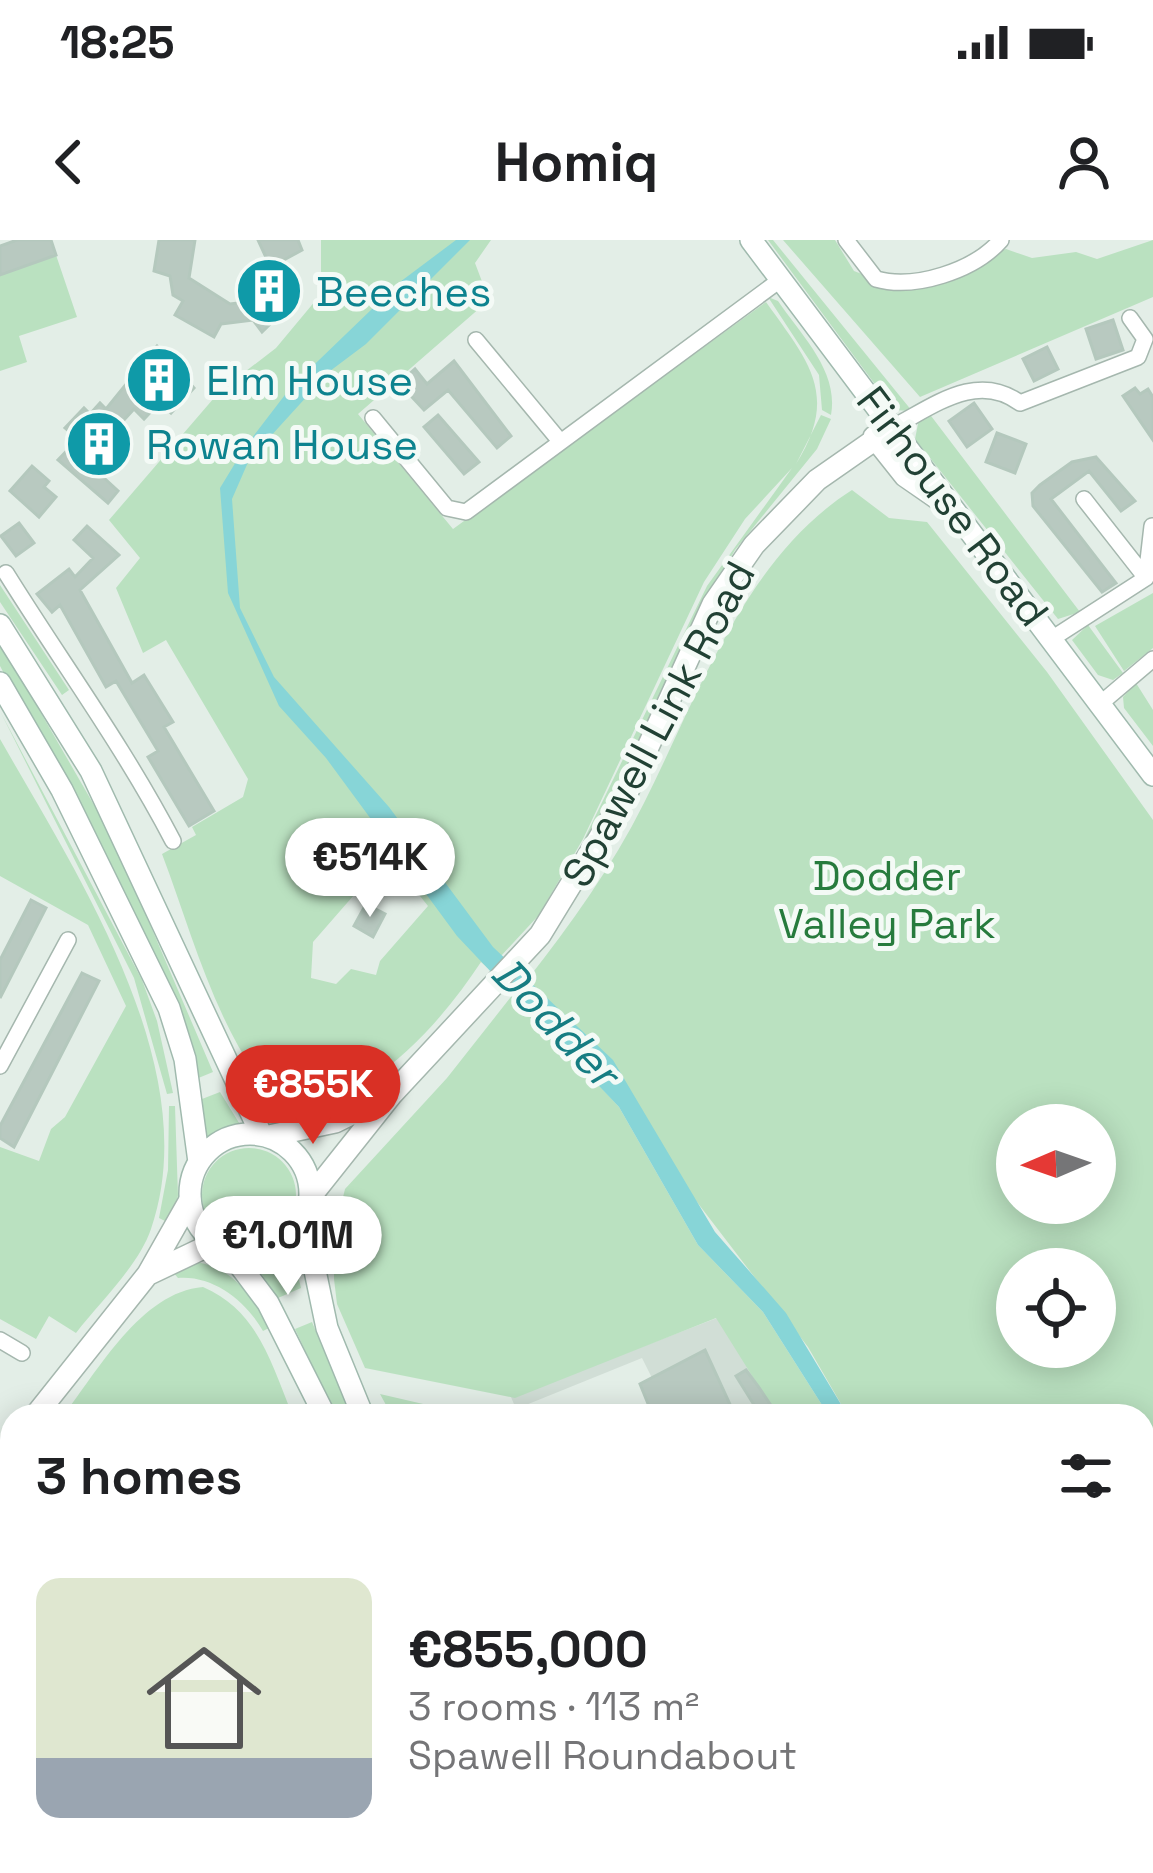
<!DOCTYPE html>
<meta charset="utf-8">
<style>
:root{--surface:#fff;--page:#f6f6f6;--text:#202124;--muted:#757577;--accent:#d93025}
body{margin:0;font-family:"Space Grotesk",sans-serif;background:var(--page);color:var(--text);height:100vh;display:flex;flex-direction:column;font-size:45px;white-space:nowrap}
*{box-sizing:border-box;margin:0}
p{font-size:39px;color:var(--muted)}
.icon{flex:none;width:66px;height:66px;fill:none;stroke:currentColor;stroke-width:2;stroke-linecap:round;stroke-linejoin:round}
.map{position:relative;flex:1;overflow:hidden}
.side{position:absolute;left:0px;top:1164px;width:1155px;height:471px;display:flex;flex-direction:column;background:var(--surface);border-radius:36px 36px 0 0;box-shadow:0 6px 30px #0003}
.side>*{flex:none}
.needle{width:78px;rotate:268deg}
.fabs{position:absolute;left:996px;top:864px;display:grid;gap:24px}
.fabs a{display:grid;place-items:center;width:120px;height:120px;border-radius:50%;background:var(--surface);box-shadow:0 6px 30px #0003;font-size:60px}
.price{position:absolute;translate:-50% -102px;padding:0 27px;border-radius:42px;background:#fff;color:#222;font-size:39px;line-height:78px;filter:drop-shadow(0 3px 6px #0008)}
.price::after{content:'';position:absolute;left:50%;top:72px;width:36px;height:27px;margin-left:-18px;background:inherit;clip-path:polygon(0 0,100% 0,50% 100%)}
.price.on{background:var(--accent);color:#fff}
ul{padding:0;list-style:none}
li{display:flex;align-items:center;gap:36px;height:300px;padding:0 36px}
li span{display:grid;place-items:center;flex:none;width:336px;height:240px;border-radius:24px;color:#555}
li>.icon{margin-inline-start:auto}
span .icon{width:144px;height:144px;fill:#fffc;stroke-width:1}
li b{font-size:51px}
h2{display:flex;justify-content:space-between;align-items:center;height:144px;padding:0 36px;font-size:51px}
.status{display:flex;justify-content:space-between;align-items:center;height:84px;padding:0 60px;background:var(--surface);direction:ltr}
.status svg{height:33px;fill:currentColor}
header{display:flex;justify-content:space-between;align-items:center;height:156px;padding:0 36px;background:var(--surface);font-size:54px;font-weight:600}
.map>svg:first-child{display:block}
</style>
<div class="status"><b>18:25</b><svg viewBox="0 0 49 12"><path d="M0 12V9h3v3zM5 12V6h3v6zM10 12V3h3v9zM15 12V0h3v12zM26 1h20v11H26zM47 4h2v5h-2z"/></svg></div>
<header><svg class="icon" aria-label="back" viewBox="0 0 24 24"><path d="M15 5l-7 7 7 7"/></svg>Homiq<svg class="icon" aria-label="person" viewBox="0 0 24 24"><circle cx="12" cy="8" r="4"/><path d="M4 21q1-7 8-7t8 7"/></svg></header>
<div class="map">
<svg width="1153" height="1633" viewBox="0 0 1153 1633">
<rect width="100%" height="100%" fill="#e3eee7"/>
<path fill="#d1ded6" d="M717 1078 778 1176H653L640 1144 652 1138 642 1118 516 1169 511 1157Z"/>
<path fill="#bae1c0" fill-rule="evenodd" d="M321 0H491L475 23 489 60 358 174 453 289 766 62C808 121 840 154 796 224L821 175 831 179 817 209 735 310 700 370 621 545 559 651 707 346 792 228 745 279 704 342 583 599 539 675 489 729 481 722C438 787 368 866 285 869 220 805 194 698 162 614L196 595 192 587 243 557 248 539 166 400 143 413 116 348 140 318 109 280 220 151 276 108 321 54ZM388 616 428 666 380 721 376 735 351 729 336 744 311 738 313 702Z
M768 0H773L912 171 894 170Z
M783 0H835L854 31 896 47 1006 9 1032 18 1076 12 1097 19 1153 0V57L920 157Z
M56 15 77 77 19 96 27 122 0 131V35Z
M768 57 778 61C801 95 839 131 831 175L822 170 819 135Z
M922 164 1080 372 1058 379 915 199Z
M852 250 889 278 927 282 1047 432 1153 580V1633L1138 1623H1143V1176H848L808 1107 527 740C571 684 612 627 644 563 698 456 745 318 852 250ZM1017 885H1095V963H1017ZM1017 1029H1095V1107H1017Z
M0 345 69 450 62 455 0 362Z
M1153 353V408L1124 431 1095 386Z
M1088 385 1123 433 1113 440 1098 435 1072 400Z
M0 402 113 598 213 832 196 839 163 731 0 426Z
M1136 443 1153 470V506L1124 468 1123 457Z
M0 471 142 740 157 781 173 853 167 854 134 738Z
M0 499C78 636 206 829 151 989 139 1025 99 1063 76 1093L49 1076 36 1099 0 1079V907L39 921 51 889 65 877 126 766 88 685 0 636Z
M514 753 619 867 698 1005 763 1072 829 1176H777L716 1078 515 1158 365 1128 337 1064 334 1039V994L345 949 447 838Z
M220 852 241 886 207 900 202 859Z
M169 866H175L178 956 169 983 159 978 168 930Z
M202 955a47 47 0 1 1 94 0a47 47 0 1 1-94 0Z
M293 1014 301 1048 278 1058 256 1026Z
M191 1022C229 1023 253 1056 269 1088L263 1091C246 1061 213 1035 178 1038L172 1031Z
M203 1047C259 1071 271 1124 293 1176H63C98 1131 141 1052 203 1047Z
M312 1082 351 1176H336L295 1089Z
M380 1154 475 1176H392Z
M12 1245V1623H484L488 1633H0V1260Z
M578 1623H1114L1130 1633H582Z"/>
<path fill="#87d5d7" d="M456 0H470L366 104 330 131 249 220 232 259 240 368 274 437 389 567 493 707 613 820 715 992 786 1073 848 1176H829L763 1072 698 1005 619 867 457 696 326 518 279 466 228 353 220 248 245 207 291 147 400 42Z"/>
<path fill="#b8c9c0" stroke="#b4c8bd" stroke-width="3" d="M17 0H51L56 15 0 35V6Z
M159 0H195L189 38 230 64 238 63 267 34 269 24 258 0H298L302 10 282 21 279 42 296 59 262 92 253 80 221 84 214 97 175 75 183 61 173 55 170 36 154 31Z
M1113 80 1123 110 1096 119 1086 89Z
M157 106 194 148 171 173 160 162 144 179 134 169 112 193 129 209 103 237 118 251 108 263 58 220 78 199 65 188 84 168 90 174 100 163 106 169Z
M1047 107 1058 129 1034 141 1023 119Z
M454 121 511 196 497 208 448 150 424 170 399 143 415 129 427 144Z
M1135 148 1140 154 1148 149 1153 157V200L1123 156Z
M974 163 992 189 967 207 949 181Z
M438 175 479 222 464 234 424 187Z
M997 193 1026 204 1015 233 986 222Z
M1096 217 1135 261 1121 271 1089 231 1051 259 1116 343 1102 352 1033 266 1032 253 1040 245 1072 222Z
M32 226 49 241 44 247 56 257 39 277 10 251Z
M19 283 34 303 16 316 1 296Z
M87 286 119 315 80 350 132 443 144 435 173 482 164 487 214 571 189 586 148 517 158 511 116 441 106 447 60 365 52 372 37 354 69 329 75 337 93 318 74 300Z
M31 660 46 668 0 758V720Z
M366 664 385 674 373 697 354 686Z
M82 733 99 741 14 907 0 898V886Z
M705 1110 734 1173 653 1176 640 1144Z
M746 1130 758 1146 778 1176H761L736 1136Z"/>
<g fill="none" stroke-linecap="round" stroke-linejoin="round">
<g stroke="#a5b7ae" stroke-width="18">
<path id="minor" d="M846 0 876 39C914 50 974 31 1001 0
M476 100 559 200
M373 178 447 268 466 272 780 40
M893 187C934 166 977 131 1020 163L1138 117 1145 99 1130 78
M1084 259 1146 338
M6 333C62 423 124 507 173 601
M1053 398 1146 338 1152 286
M1100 464 1153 419
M0 826 68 700
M0 1100 22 1113"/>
</g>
<g stroke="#a5b7ae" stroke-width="24">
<path id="tertiary" d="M874 197 905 236 947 265
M269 896 335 882 386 857
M311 956 392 854 540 695 628 551 713 364 754 305 817 240 893 187
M149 1034 214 1003
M35 1176 148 1034 190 960
M0 1221 12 1205"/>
</g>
<g stroke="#a0baae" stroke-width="24">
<path id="secondary" d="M751 0 1153 535
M0 385 91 531 261 894
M0 443 62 550 169 768 185 819 199 922
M190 954a60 60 0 1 1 120 0a60 60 0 1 1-120 0Z
M305 983 327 1088 363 1176
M229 1011 268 1063 325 1176
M519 1623 523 1633
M552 1623 556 1633"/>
</g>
<use href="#minor" stroke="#fff" stroke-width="15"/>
<use href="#tertiary" stroke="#fff" stroke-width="21"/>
<use href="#secondary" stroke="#fff" stroke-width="21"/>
</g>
<defs>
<g id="building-disc" transform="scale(3.45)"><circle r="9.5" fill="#0f9aa8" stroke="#f4faf6"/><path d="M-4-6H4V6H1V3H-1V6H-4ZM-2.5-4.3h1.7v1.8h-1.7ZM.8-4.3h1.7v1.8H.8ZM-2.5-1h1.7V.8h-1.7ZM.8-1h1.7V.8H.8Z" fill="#fff"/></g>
</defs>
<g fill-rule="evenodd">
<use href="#building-disc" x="269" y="51"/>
<use href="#building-disc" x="159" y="140"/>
<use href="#building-disc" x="99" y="204"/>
</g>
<g text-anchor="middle" stroke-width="10" stroke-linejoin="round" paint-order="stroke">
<g font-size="42" fill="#0d838f" stroke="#f4faf6" text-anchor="start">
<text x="316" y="66">Beeches</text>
<text x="206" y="155">Elm House</text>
<text x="146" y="219">Rowan House</text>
</g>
<g font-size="42" fill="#214134" stroke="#f4faf6">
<text transform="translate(953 266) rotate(53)" y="15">Firhouse Road</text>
<text transform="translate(658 484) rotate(-62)" y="15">Spawell Link Road</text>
</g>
<g font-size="42" fill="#277b3d" stroke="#f4faf6">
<text x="887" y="650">Dodder<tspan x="887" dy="48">Valley Park</tspan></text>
</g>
<g font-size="45" font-style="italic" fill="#167d82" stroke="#f4faf6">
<text transform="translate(556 782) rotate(46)" y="16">Dodder</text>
</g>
</g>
</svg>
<div class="fabs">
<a><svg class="needle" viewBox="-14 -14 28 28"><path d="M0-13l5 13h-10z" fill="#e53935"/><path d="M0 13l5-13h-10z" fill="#757577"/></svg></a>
<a><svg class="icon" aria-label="locate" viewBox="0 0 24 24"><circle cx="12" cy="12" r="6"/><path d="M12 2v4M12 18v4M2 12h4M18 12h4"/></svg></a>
</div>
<b class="price" style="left:370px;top:680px">€514K</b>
<b class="price on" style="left:313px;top:907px">€855K</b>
<b class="price" style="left:288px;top:1058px">€1.01M</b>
<section class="side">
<h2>3 homes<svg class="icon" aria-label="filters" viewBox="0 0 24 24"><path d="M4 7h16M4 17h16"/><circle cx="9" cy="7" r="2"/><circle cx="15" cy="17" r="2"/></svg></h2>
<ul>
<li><span style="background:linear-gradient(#dfe7d0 75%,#9aa5b1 0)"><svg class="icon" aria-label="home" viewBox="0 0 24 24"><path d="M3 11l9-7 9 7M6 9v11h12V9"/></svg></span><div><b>€855,000</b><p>3 rooms · 113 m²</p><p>Spawell Roundabout</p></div></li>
</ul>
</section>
</div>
